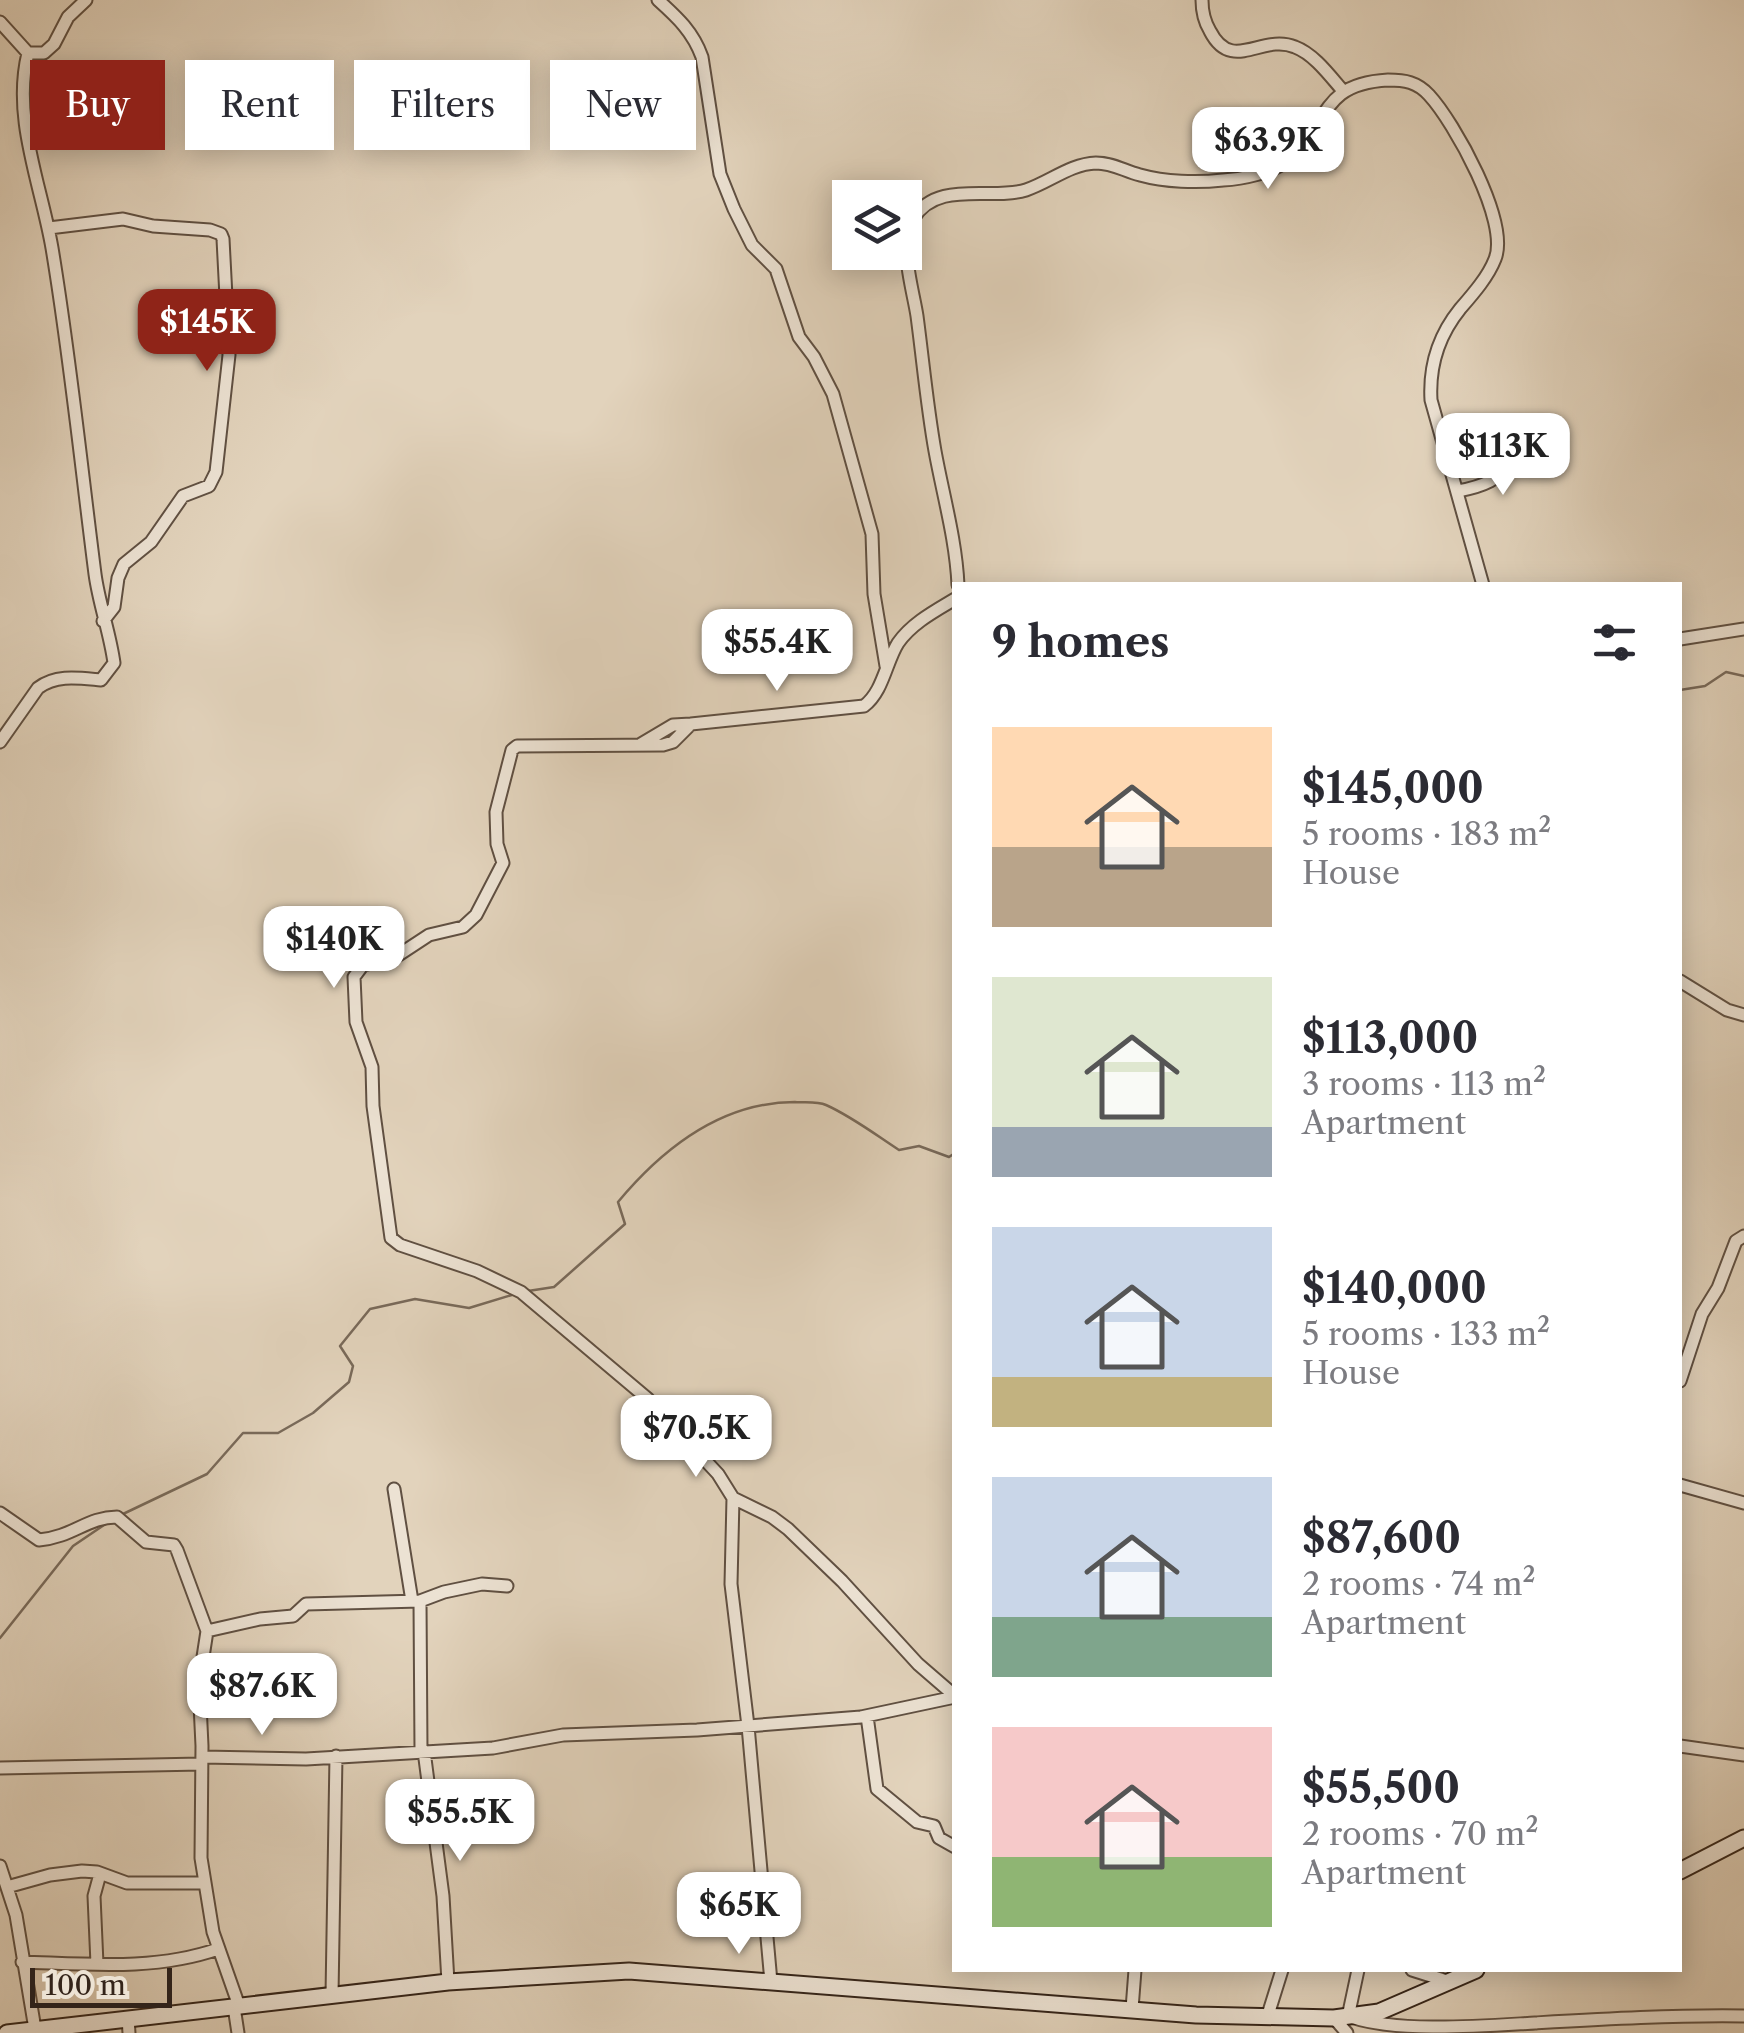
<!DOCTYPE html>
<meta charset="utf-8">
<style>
:root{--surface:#fff;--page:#f7f7f7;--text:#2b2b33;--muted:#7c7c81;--accent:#8f2418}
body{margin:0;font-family:"Libre Caslon Text",serif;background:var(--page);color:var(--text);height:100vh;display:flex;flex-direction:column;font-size:38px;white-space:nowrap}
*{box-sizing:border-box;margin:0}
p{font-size:32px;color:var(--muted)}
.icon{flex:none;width:55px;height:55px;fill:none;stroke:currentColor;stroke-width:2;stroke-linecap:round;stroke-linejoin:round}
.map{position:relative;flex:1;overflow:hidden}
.details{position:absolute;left:952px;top:582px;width:730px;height:1390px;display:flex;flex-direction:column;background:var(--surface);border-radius:0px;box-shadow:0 5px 25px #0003}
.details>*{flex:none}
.banner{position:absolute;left:30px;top:60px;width:772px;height:90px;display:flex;gap:20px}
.tools{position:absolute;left:832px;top:180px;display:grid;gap:20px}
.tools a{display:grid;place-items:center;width:90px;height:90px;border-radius:0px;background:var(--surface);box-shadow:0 5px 25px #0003;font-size:50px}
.scale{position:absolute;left:30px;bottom:25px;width:142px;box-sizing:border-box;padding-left:10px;border:5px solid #342419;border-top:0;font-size:28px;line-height:35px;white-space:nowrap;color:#342419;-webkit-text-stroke:8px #ece2d3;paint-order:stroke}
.price{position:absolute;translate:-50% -85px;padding:0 22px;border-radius:20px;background:#fff;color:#222;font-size:32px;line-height:65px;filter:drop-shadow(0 2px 5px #0008)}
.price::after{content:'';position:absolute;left:50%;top:60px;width:30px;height:22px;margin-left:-15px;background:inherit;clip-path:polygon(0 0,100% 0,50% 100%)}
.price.current{background:var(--accent);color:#fff}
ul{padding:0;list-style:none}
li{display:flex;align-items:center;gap:30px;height:250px;padding:0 40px}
li span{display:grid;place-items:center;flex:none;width:280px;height:200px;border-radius:0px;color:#555}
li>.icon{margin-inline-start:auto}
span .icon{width:120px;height:120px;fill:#fffc;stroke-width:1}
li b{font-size:42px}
h2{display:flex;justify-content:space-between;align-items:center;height:120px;padding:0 40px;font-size:42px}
.pill{padding:0 35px;border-radius:0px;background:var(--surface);box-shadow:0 5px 25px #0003;font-size:35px;line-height:90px}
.pill.current{background:var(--accent);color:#fff}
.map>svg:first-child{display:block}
</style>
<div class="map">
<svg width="1744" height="2033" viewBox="0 0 1744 2033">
<rect width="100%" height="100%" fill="#e2d3bc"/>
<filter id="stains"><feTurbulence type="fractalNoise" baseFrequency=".002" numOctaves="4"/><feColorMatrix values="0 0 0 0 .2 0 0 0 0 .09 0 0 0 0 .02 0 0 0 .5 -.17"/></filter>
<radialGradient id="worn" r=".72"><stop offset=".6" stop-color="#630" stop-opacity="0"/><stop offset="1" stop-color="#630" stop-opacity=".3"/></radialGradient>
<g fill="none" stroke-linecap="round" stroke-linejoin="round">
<path stroke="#796a5a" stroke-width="2.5" d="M1680 690 1705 686 1726 672 1744 676
M528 1291 554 1287 625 1224 618 1202C663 1148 721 1102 795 1102 805 1103 817 1101 826 1105 851 1116 876 1135 899 1150L919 1146 949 1157 955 1153
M123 1514 207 1474 243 1433H278L313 1413 349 1382 353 1366 340 1346 370 1309 415 1299 469 1308 515 1294
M0 1638 73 1546 107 1523"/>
<g stroke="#605042" stroke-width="15">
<path id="street" d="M658 0C678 18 693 32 702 57L720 174 734 209 752 245 776 269 799 337 814 357 833 394 872 534 874 594 886 666
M1202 0C1202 12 1204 21 1210 31 1232 74 1262 33 1295 47 1314 54 1330 76 1343 91
M0 22 28 53H44L54 44 68 17 86 0
M49 228 123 219 153 226 210 230 221 234 223 239 229 355 216 472 209 486 183 496 151 542 124 564 118 578 114 607 103 621
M1458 491C1480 487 1503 480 1513 457
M958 585C956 540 943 495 935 451 927 406 923 361 917 316 913 289 898 244 913 219 937 179 991 201 1026 190 1050 182 1070 164 1096 163 1113 163 1124 171 1140 175 1165 182 1197 183 1223 180 1243 179 1271 173 1287 161 1331 127 1316 84 1388 80 1405 80 1417 82 1429 95 1454 122 1510 222 1495 259 1488 277 1473 294 1460 309 1439 335 1429 366 1431 400L1483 585
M1680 639 1744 629
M0 742 38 688C56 674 79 678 101 680L114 663C110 633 99 604 95 574 81 465 70 356 52 248 41 184 12 118 28 53
M641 744 673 725 691 724
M1680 981 1727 1010 1744 1015
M1680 1381 1702 1314 1718 1288 1736 1241 1744 1236
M1680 1485 1744 1503
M394 1489 412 1601
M733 1498 772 1517 788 1529 842 1581 918 1664 955 1696
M0 1513 39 1540C73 1537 87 1517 117 1517L146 1542 174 1545 177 1550 207 1631 199 1683 202 1746 201 1858 213 1932 239 2006
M420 1601 421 1751
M207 1631 260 1619 293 1616 306 1604 420 1601 444 1592 482 1584 507 1586
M867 1716 877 1789 917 1822 934 1826 939 1838 955 1847
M1680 1746 1744 1755
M424 1751 443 1896 448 1982
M202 1757 306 1759 493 1748 563 1735 697 1730 861 1717 955 1697
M0 1768 201 1764
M0 1866 16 1915 35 2029
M7 1887 50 1875 82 1871 97 1872 127 1883H204
M22 1962C87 1964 155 1971 218 1949
M97 1964 94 1896 100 1874
M1412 1970 1450 1982
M771 1982 748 1726 731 1584 733 1498 718 1474 648 1399 521 1292 477 1271 400 1245 391 1238 373 1106 372 1067 356 1022 354 977 363 965 394 958 429 935 463 927 476 915 503 863 497 844 496 812 512 750 517 746 663 745 673 742 691 724 864 706C883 692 886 662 898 643 912 623 935 611 955 599
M332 1995 336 1756
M234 2007 238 2033
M1132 2009 1135 1970
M1348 2017 1358 1970
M1351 2017C1398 2033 1483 2026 1535 2023 1605 2019 1674 2015 1744 2016
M128 2018 129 2033
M1267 2018 1282 1970
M1334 2018 1347 2033"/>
</g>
<g stroke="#342419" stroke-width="19">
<path id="secondary" d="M1680 1871 1744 1838
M7 2033 448 1982 629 1971 1196 2015 1334 2018 1379 2012 1476 1970"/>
</g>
<use href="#street" stroke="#ece2d3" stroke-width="11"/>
<use href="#secondary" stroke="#ece2d3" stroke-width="15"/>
</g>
<rect width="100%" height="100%" filter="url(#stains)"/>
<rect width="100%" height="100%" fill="url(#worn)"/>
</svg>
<div class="tools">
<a><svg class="icon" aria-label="layers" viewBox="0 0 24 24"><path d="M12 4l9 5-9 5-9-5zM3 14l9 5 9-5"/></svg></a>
</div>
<div class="scale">100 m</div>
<b class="price" style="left:1268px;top:192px">$63.9K</b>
<b class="price current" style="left:207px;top:374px">$145K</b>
<b class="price" style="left:1503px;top:498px">$113K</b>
<b class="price" style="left:777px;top:694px">$55.4K</b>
<b class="price" style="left:334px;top:991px">$140K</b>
<b class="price" style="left:696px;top:1480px">$70.5K</b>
<b class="price" style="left:262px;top:1738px">$87.6K</b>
<b class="price" style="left:460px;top:1864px">$55.5K</b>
<b class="price" style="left:739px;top:1957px">$65K</b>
<div class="banner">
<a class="pill current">Buy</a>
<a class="pill">Rent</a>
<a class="pill">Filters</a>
<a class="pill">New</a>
</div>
<section class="details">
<h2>9 homes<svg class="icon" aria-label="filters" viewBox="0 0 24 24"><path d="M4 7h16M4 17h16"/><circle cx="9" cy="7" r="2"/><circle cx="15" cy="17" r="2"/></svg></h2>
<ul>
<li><span style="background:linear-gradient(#ffd9b3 60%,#b9a48a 0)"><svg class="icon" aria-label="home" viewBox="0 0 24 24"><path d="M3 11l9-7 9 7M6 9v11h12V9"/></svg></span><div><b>$145,000</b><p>5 rooms · 183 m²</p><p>House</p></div></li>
<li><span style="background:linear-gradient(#dfe7d0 75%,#9aa5b1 0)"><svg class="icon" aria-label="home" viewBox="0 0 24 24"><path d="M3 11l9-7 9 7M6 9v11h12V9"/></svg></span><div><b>$113,000</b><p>3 rooms · 113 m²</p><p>Apartment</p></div></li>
<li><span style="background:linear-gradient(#c9d6e8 75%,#c2b280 0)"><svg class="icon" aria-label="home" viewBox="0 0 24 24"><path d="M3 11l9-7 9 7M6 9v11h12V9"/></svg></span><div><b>$140,000</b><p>5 rooms · 133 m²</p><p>House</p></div></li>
<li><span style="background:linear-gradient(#c9d6e8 70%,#7fa58c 0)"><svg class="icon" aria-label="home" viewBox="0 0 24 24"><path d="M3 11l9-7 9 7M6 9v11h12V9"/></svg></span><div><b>$87,600</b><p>2 rooms · 74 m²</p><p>Apartment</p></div></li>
<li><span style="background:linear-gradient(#f6c9c9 65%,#8fb573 0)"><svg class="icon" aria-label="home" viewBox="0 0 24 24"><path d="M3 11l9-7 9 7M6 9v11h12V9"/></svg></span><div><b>$55,500</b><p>2 rooms · 70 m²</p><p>Apartment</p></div></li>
</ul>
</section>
</div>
